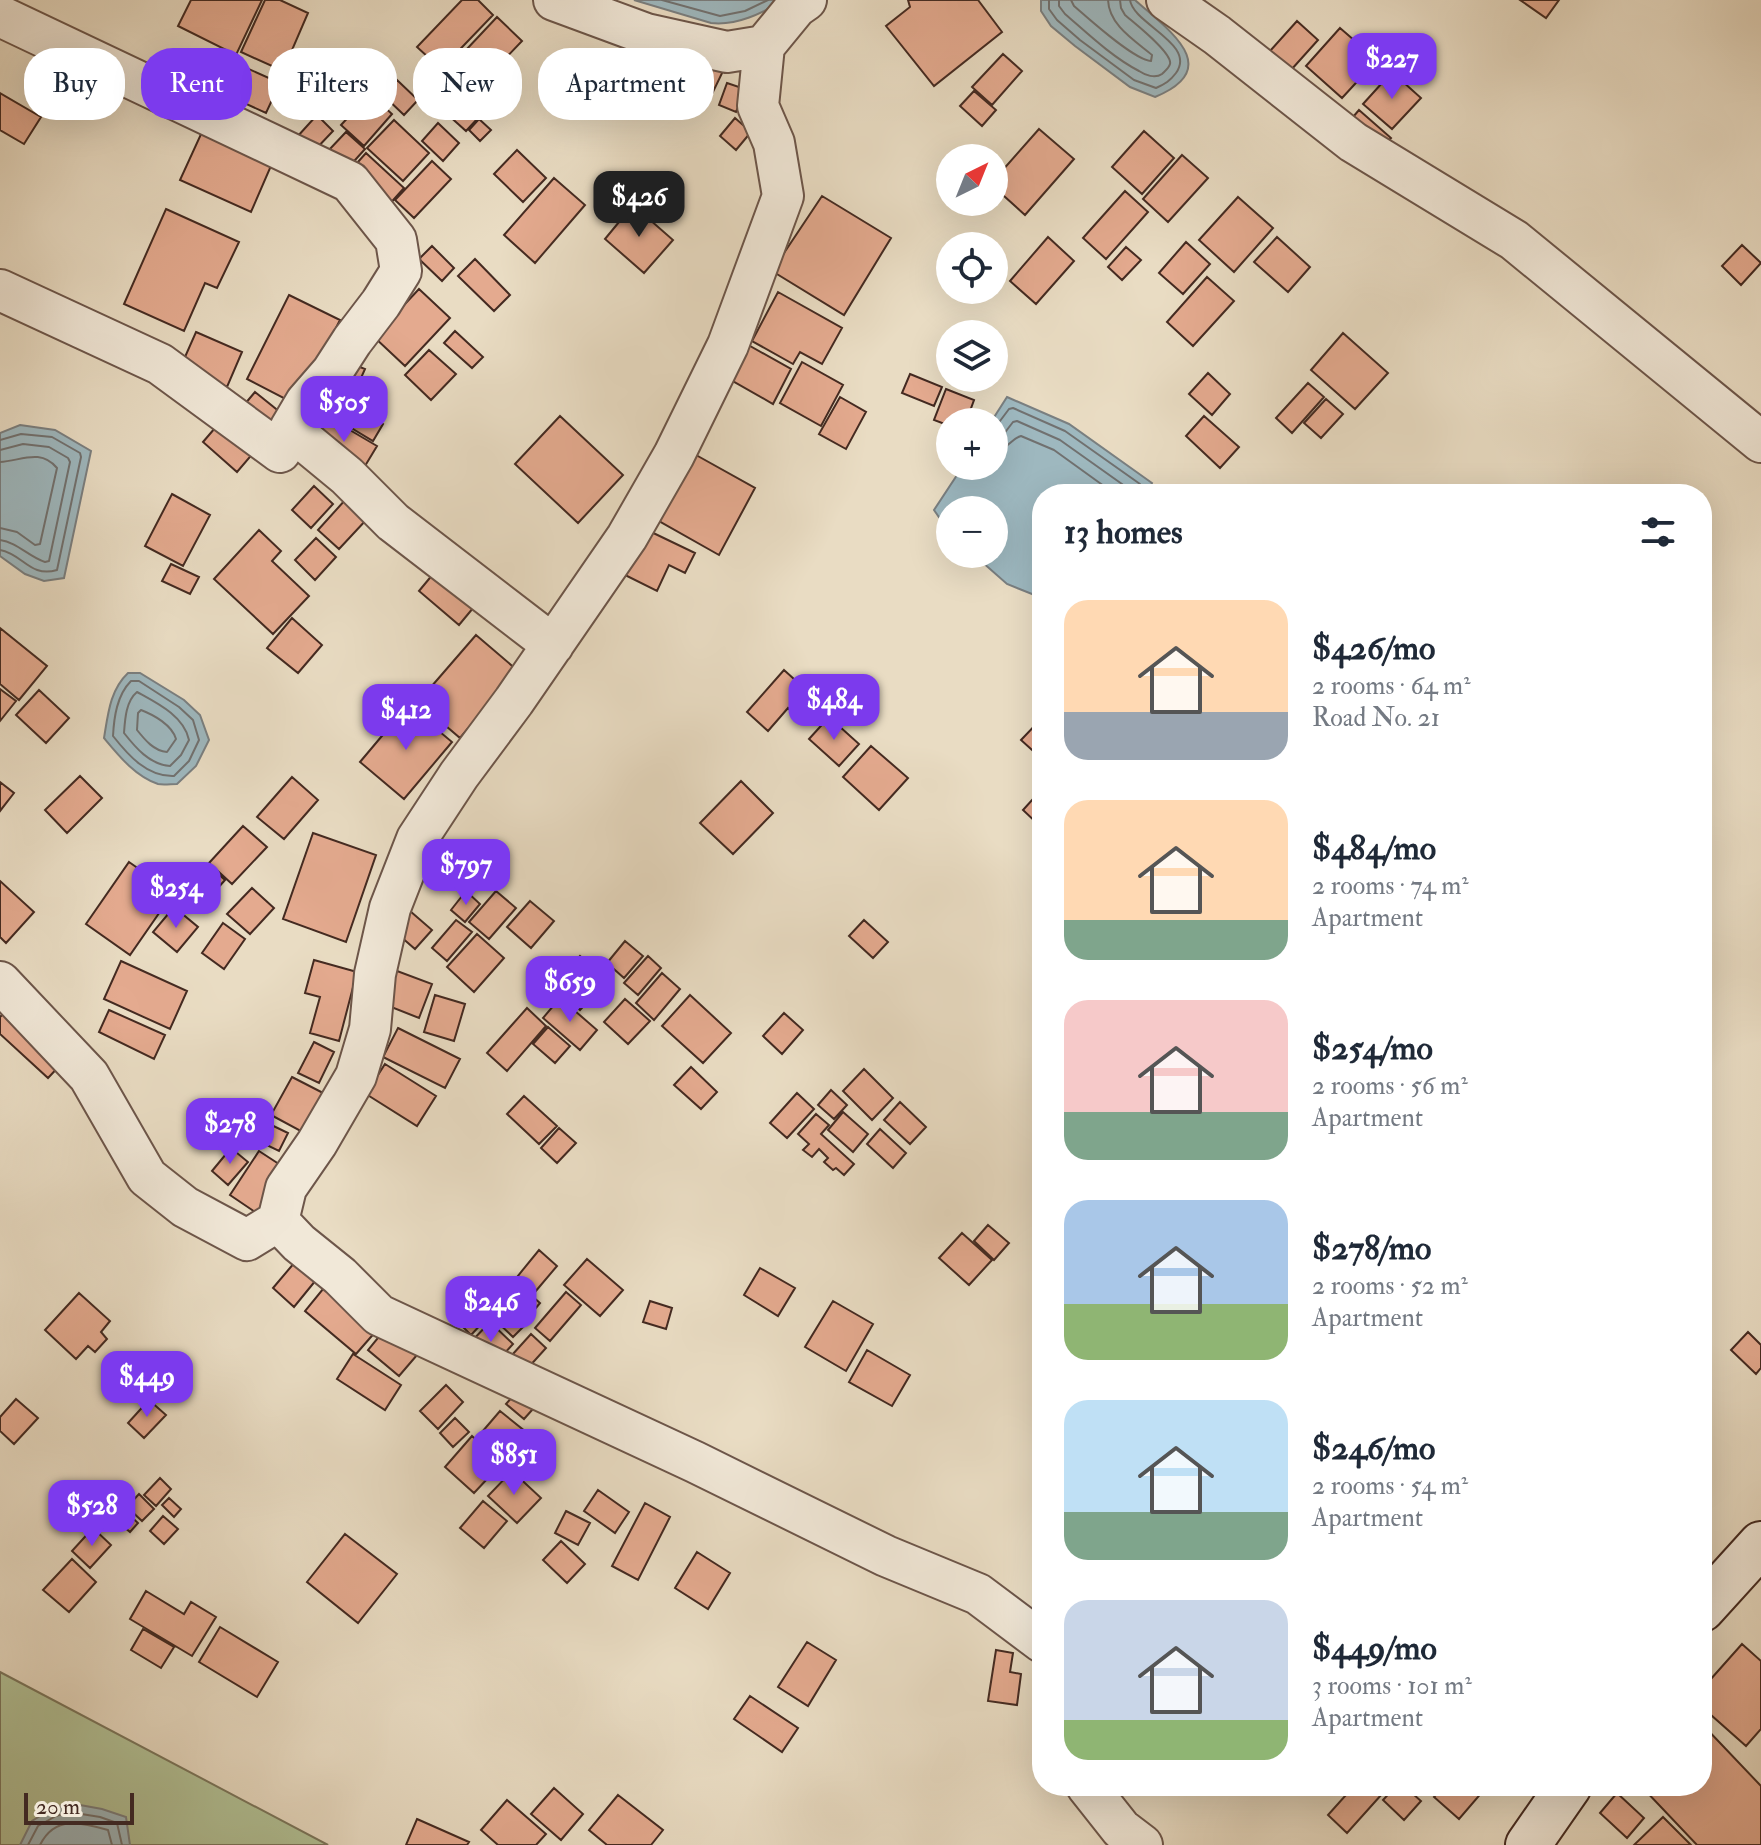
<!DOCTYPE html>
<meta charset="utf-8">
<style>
:root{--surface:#fff;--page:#f2f2f3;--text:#1f2937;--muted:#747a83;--accent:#7c3aed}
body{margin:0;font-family:"IM FELL Double Pica",serif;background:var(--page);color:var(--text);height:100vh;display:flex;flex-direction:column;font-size:30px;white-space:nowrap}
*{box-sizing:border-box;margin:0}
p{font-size:26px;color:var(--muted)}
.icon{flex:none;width:44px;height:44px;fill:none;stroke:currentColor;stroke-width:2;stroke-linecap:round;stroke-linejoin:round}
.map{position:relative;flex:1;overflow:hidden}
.side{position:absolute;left:1032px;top:484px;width:680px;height:1312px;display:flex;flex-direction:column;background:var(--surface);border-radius:32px;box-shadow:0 8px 32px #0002}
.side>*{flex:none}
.hud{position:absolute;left:24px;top:48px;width:760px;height:72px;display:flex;gap:16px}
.needle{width:52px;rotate:43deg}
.buttons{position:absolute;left:936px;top:144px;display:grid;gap:16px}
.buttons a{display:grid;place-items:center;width:72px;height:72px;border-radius:50%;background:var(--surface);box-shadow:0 8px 32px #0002;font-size:40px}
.scale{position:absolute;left:24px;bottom:20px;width:110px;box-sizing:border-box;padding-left:8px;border:4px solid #442a21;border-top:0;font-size:22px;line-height:28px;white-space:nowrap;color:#442a21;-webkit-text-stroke:6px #f1e8d8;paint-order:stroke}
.price{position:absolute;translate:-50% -68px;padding:0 18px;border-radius:16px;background:var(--accent);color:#fff;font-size:26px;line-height:52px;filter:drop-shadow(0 2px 4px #0008)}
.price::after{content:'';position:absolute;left:50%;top:48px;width:24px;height:18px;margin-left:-12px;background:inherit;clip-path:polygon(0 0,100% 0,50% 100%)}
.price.selected{background:#222;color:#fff}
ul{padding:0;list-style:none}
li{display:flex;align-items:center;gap:24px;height:200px;padding:0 32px}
li span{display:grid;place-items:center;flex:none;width:224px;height:160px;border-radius:24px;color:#555}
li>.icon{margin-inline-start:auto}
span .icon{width:96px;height:96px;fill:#fffc;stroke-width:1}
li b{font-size:34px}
h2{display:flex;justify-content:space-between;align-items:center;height:96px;padding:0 32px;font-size:34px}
.pill{padding:0 28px;border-radius:32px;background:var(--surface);box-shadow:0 8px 32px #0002;font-size:28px;line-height:72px}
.pill.selected{background:var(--accent);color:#fff}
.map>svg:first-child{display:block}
</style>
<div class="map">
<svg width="1761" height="1845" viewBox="0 0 1761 1845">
<rect width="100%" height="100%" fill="#e9dcc3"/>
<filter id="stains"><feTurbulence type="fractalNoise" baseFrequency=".0025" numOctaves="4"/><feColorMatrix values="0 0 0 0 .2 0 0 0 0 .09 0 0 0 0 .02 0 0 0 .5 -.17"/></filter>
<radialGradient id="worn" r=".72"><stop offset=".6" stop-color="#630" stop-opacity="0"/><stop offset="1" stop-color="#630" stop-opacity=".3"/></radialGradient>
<path fill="#b2c297" stroke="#7b765c" stroke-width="2" d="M0 1672 328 1845H0Z"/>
<path fill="#9eb8bf" stroke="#7a7f80" stroke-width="2" d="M634 0H785C762 13 737 26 711 23Z
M1041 0H1135C1167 29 1226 68 1155 97L1130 87 1075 46 1051 26 1041 11Z
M1007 397 1069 424 1152 483 1147 494H1042V598L1007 584 973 554H994V510H950V533L934 510 963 466H994V422H991Z
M20 425 55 430 91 451 64 578 44 581 25 574 0 556V433Z
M128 673H140L184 700 200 715 209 740 196 766 177 784C171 784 163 785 158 784 135 776 119 756 104 738 108 714 110 690 128 673Z
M69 1803 102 1809 126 1817 130 1845H20L32 1821 53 1808Z"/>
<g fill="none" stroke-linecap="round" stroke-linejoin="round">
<path stroke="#717170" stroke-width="2" d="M662 0 720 16 745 11 768 0
M1049 0V9L1057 20 1080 40 1134 80 1156 88C1165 84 1170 81 1176 73 1197 44 1133 24 1130 0
M1059 0V6L1065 14C1087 33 1112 57 1139 71 1145 75 1155 79 1162 74 1165 71 1169 68 1170 64 1173 53 1134 23 1125 15L1121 8 1120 0
M1071 0 1074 6C1089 19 1134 60 1151 61L1152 55C1134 40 1109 25 1108 0
M994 429 1009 409 1013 408 1065 431 1140 484V494
M0 440 21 434 52 437 80 453 81 457 57 570C30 578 23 554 0 550
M994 440 1003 435 1013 422 1017 421 1060 440 1129 489 1130 494
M0 450 23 444 49 447 68 458 70 462 49 561 45 562C29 557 17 542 0 540
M994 452C1008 449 1012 438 1021 436L1054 450 1115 494
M0 462C21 461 40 448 57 468L40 544 35 545 17 532 0 528
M131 681H139L179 707 193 720 199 740 189 761 174 776C147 777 128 755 113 736 114 717 117 695 131 681Z
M137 692C157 703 184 716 189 740L181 755 170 766C150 765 135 747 124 733 125 719 126 701 137 692Z
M141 710C154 715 172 725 176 739L167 752C154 751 145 740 137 730L138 713Z
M28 1845 38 1826 56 1816 69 1812 100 1817 117 1823 122 1845
M40 1845C55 1815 81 1822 108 1830L112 1845"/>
</g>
<path fill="#e4aa8f" stroke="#442a21" stroke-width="2" d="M191 0H262L236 55 178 26Z
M265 0H280L308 13 283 71 241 52Z
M462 0H478L493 15 441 69 417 47Z
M908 0H978L1002 32 934 86 886 26 910 7Z
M1520 0H1559L1546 18Z
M497 17 522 41 475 90 450 67Z
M1297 21 1318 40 1291 70 1270 51Z
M1340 28 1377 60 1342 98 1306 66Z
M1003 54 1022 71 992 105 972 87Z
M693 55 724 69 712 94 682 80Z
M233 62 280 83 266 113 220 92Z
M1392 72 1421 98 1392 129 1363 104Z
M397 80 418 100 404 115 383 95Z
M727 83 745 89 736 112 719 105Z
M974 91 996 110 982 126 960 106Z
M0 93 41 117 24 144 0 130Z
M370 94 392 114 364 146 341 125Z
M461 99 479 117 466 131 447 114Z
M1359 110 1391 138 1378 152 1347 124Z
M317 115 333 131 313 152 297 137Z
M735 118 751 132 736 150 720 136Z
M479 119 491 130 480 141 469 130Z
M394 120 429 153 403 181 367 148Z
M207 121 277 152 251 212 180 180Z
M438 123 459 143 443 161 422 141Z
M1039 129 1074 159 1025 215 994 187V180Z
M1144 131 1174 158 1142 194 1112 167Z
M346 132 365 149 347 169 328 151Z
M517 150 546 178 523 202 494 174Z
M366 153 404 188 387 207 349 172Z
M1182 155 1208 178 1168 222 1143 199Z
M432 161 451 179 414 218 395 200Z
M554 178 585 205 535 263 504 235Z
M1125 191 1148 212 1106 259 1083 238Z
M822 196 891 238 844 315 772 271Z
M1238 197 1273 228 1234 272 1199 240Z
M633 205 673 240 644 273 605 239Z
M166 209 239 242 217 288 205 283 184 331 124 304Z
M1048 237 1074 261 1036 304 1010 281Z
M1277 237 1310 267 1288 292 1254 262Z
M1186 242 1210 264 1183 294 1159 273Z
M1742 245 1761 263 1741 285 1722 266Z
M432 246 454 268 442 281 419 259Z
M1126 247 1141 260 1122 280 1108 267Z
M475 259 510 295 494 311 458 276Z
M1207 277 1234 301 1193 346 1167 322Z
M419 289 450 318 405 366 374 337Z
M778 292 842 328 822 364 800 352 793 364 752 341Z
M289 295 340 320 297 405 247 379Z
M455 331 483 357 472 368 444 343Z
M196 332 242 352 227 387 181 366Z
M1343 333 1388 373 1355 409 1311 370Z
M743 342 791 369 773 404 724 376Z
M429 350 456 374 431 400 405 375Z
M345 361 365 369 348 407 329 398Z
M802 362 843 385 821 426 780 403Z
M1208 373 1230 394 1212 415 1189 394Z
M910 374 942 387 934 406 902 393Z
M1308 383 1324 397 1292 433 1276 418Z
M946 389 974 400 966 422H950V426L934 420Z
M255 392 286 417 270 437 239 411Z
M840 397 866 412 846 449 819 434Z
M1326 399 1343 414 1321 438 1304 423Z
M353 405 383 424 373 441 343 423Z
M326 416 377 446 362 471 311 441Z
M560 416 623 475 578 523 515 464Z
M1204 416 1239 447 1220 468 1186 436Z
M221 421 255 451 237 472 203 442Z
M696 455 755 488 719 555 659 521Z
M314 486 333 504 311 528 292 510Z
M172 494 210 515 183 566 145 546Z
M346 499 367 519 339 549 318 530Z
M645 529 695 553 685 573 669 565 657 591 623 574Z
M259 530 281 551 272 561 309 596 273 634 214 579Z
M316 538 336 557 315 580 295 560Z
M453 550 493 584 459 625 419 591Z
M171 564 199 577 190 594 162 581Z
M292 618 322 645 298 673 267 648Z
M0 628 47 666 19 700 0 684Z
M476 635 517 670 460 738 418 702Z
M784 670 815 698 798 717 788 708 768 731 747 712Z
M0 689 16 701 0 721Z
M39 690 69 718 46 743 16 715Z
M408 705 452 742 404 799 360 762Z
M829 717 859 744 839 766 809 739Z
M1042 718V759L1021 740Z
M871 746 908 778 879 810 843 777Z
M80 776 102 798 67 833 45 810Z
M292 777 318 800 284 839 257 817Z
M741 781 773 813 733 854 700 823Z
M0 782 14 793 0 811Z
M1042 789V828L1023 810Z
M243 826 267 847 232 884 209 863Z
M313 833 376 855 346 942 283 919Z
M129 862 173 893 130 955 86 924Z
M207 864 225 880 199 909 181 893Z
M0 881 34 912 6 943 0 937Z
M252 888 274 908 250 934 227 914Z
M466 891 480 904 465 922 451 910Z
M496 891 516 908 489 939 469 922Z
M530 901 554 921 531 948 507 927Z
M174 907 198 927 177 952 153 932Z
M410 911 432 930 415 949 393 930Z
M456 920 472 932 447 961 432 948Z
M864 920 888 942 873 958 849 936Z
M223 923 245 939 224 969 202 953Z
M477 934 504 958 474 992 447 967Z
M625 941 643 956 624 978 607 963Z
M580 956 607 980 580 1010 554 986Z
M648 956 661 968 638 995 624 983Z
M314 960 357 972 339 1041 310 1033 320 997 305 993Z
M121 961 187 991 170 1029 104 999Z
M389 968 432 984 419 1018 376 1001Z
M662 973 680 989 654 1020 636 1003Z
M435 995 465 1004 454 1041 424 1032Z
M690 995 731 1033 703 1063 662 1026Z
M560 998 597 1030 580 1050 543 1018Z
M625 999 650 1021 628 1044 604 1022Z
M527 1008 546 1026 507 1071 487 1053Z
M7 1010 64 1061 48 1078 0 1034V1017Z
M109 1010 165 1035 154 1059 99 1032Z
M784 1013 803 1030 782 1054 763 1036Z
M548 1027 570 1046 555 1063 533 1044Z
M398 1028 460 1059 445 1088 383 1057Z
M314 1042 334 1052 319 1083 298 1073Z
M385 1064 436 1096 417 1126 366 1094Z
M691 1067 717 1092 701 1109 674 1085Z
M864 1069 893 1098 872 1120 843 1091Z
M292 1077 329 1096 308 1135 271 1115Z
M831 1090 847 1105 834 1119 818 1105Z
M797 1093 814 1109 787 1138 770 1123Z
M524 1096 557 1126 539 1144 507 1114Z
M900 1102 926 1127 910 1144 884 1120Z
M843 1112 868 1134 853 1152 828 1130Z
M816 1114 829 1125 821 1134 854 1164 844 1175 836 1168 833 1170 824 1162 828 1158 819 1149 812 1157 803 1150 809 1144 798 1134Z
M261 1120 288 1133 279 1151 252 1138Z
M559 1128 576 1143 557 1163 541 1148Z
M880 1129 906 1153 893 1168 867 1144Z
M231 1148 248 1162 228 1185 212 1171Z
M259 1151 288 1170 258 1214 230 1195Z
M988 1225 1009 1243 994 1260 974 1241Z
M962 1233 992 1260 969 1285 939 1258Z
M539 1250 557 1266 535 1292 517 1277Z
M587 1259 623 1290 600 1316 564 1285Z
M295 1262 316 1280 294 1307 273 1288Z
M760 1268 795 1288 778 1316 744 1295Z
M332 1278 384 1322 356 1354 305 1311Z
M523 1288 540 1303 531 1314 514 1298Z
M485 1290 500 1304 471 1335 456 1320Z
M566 1292 581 1305 550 1341 535 1328Z
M79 1293 110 1321 101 1332 107 1339 95 1352 88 1346 76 1359 45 1330Z
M650 1301 672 1308 666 1329 643 1322Z
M833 1301 873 1324 846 1371 805 1347Z
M506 1304 527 1323 513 1337 493 1318Z
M490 1322 513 1344 493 1366 469 1344Z
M386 1328 417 1355 399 1376 368 1350Z
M1748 1332 1761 1345V1368L1756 1374 1731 1350Z
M531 1334 546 1348 527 1369 512 1355Z
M867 1350 910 1375 892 1406 849 1382Z
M353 1354 401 1385 385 1410 337 1379Z
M446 1385 463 1402 438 1429 420 1411Z
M522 1386 540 1401 524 1419 506 1404Z
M16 1399 38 1418 14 1444 0 1431V1417Z
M149 1400 166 1415 144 1438 128 1423Z
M500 1411 526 1432 507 1454 482 1432Z
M455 1418 469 1432 453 1447 440 1433Z
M472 1436 502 1463 474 1493 445 1467Z
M512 1471 541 1498 517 1523 488 1496Z
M160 1478 171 1489 156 1506 144 1495Z
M109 1489 123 1502 100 1527 85 1515Z
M598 1490 629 1512 615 1533 584 1511Z
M139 1494 154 1509 142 1521 127 1507Z
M169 1498 181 1509 174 1517 162 1505Z
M483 1501 507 1521 484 1548 460 1528Z
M645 1503 670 1517 638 1580 612 1566Z
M125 1511 138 1523 130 1532 116 1520Z
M566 1511 590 1523 578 1545 555 1533Z
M163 1516 178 1529 164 1544 150 1531Z
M93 1528 111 1545 90 1568 72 1551Z
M345 1534 397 1574 358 1623 307 1582Z
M561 1541 585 1564 567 1583 543 1560Z
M697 1552 730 1573 708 1609 675 1588Z
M72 1559 96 1582 69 1612 43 1590Z
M146 1591 184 1614 191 1602 216 1617 192 1656 130 1619Z
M220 1627 278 1662 257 1697 199 1662Z
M143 1629 174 1647 161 1668 131 1650Z
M807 1642 836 1660 808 1706 778 1687Z
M1742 1644 1761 1661V1729L1746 1746 1702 1707V1689Z
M996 1650 1013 1653 1010 1672 1021 1674 1017 1705 988 1701Z
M750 1696 798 1728 782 1752 734 1719Z
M1702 1724 1761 1786V1845H1697L1641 1786H1702Z
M1354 1786H1373L1382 1794 1347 1833 1328 1815Z
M1396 1786H1404L1421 1801 1404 1820 1383 1800Z
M1444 1786H1479L1484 1790 1459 1819 1434 1797Z
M554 1788 583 1814 561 1840 531 1814Z
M1617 1793 1644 1818 1627 1838 1600 1813Z
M618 1795 663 1830 651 1845H607L589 1830Z
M507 1800 546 1834 536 1845H498L481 1830Z
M1663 1817 1691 1845H1634Z
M417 1819 469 1842 467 1845H406Z"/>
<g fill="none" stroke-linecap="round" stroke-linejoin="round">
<g stroke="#6d564a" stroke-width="44">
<path id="street" d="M554 0 646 34 727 52 764 46
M806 0 796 7 764 46 758 106 774 143 783 196 728 345 674 455 627 537 514 701 459 775 417 839 390 908 375 974 370 1029 356 1076 317 1143 286 1188 278 1221 299 1243 340 1276 379 1315 695 1462 886 1556 978 1594 1042 1642
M1167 0 1217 35 1353 142 1514 240 1761 442
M0 16 350 182 396 240 401 271 381 303 352 341 332 372 306 402 290 429 347 476 393 522 553 645
M0 290 160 364 280 452 290 429
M0 982 89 1076 147 1177 185 1207 247 1240 278 1221
M1087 1786 1121 1829 1142 1845"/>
</g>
<g stroke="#442a21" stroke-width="48">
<path id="secondary" d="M1702 1609 1761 1544
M1528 1845 1569 1786"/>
</g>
<use href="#street" stroke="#f1e8d8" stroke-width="40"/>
<use href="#secondary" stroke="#f1e8d8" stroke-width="44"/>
</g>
<rect width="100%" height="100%" filter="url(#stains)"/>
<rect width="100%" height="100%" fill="url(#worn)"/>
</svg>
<div class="buttons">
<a><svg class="needle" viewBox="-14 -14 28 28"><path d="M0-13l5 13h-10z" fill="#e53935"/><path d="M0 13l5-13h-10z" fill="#747a83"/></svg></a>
<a><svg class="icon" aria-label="locate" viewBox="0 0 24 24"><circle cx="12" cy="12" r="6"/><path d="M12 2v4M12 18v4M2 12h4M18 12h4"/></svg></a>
<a><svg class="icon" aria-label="layers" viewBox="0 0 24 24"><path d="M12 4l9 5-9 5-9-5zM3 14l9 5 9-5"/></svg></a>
<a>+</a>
<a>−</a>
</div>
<div class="scale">20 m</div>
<b class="price" style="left:1392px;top:101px">$227</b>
<b class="price selected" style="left:639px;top:239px">$426</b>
<b class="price" style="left:344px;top:444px">$505</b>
<b class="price" style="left:834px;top:742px">$484</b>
<b class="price" style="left:406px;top:752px">$412</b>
<b class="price" style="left:466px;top:907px">$797</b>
<b class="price" style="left:176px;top:930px">$254</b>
<b class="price" style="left:570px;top:1024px">$659</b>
<b class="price" style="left:230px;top:1166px">$278</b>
<b class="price" style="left:491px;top:1344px">$246</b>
<b class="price" style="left:147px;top:1419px">$449</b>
<b class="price" style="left:514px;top:1497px">$851</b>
<b class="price" style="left:92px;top:1548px">$528</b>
<div class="hud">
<a class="pill">Buy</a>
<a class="pill selected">Rent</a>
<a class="pill">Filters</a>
<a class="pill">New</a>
<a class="pill">Apartment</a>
</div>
<section class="side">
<h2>13 homes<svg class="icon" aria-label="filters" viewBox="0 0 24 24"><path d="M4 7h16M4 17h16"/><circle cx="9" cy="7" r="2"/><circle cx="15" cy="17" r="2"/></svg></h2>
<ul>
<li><span style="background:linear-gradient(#ffd9b3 70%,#9aa5b1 0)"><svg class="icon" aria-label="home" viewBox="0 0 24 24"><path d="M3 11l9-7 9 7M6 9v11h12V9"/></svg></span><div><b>$426/mo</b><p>2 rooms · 64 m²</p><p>Road No. 21</p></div></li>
<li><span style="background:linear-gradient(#ffd9b3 75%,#7fa58c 0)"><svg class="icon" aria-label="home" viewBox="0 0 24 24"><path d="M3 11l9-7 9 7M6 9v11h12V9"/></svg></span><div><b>$484/mo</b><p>2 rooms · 74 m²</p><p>Apartment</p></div></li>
<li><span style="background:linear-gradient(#f6c9c9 70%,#7fa58c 0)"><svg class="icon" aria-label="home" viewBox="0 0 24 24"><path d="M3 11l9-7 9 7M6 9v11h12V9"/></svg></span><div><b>$254/mo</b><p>2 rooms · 56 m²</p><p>Apartment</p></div></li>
<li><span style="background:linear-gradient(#a9c7e8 65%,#8fb573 0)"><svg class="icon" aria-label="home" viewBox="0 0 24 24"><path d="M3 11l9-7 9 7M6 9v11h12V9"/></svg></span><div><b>$278/mo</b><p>2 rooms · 52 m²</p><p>Apartment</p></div></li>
<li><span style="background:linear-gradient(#bfe0f5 70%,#7fa58c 0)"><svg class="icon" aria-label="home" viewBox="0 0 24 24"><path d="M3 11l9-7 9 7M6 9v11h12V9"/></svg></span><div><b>$246/mo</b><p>2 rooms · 54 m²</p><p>Apartment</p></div></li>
<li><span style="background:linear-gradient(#c9d6e8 75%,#8fb573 0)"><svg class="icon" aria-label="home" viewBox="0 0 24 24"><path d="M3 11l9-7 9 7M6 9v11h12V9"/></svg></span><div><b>$449/mo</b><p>3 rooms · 101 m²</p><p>Apartment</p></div></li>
</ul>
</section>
</div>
